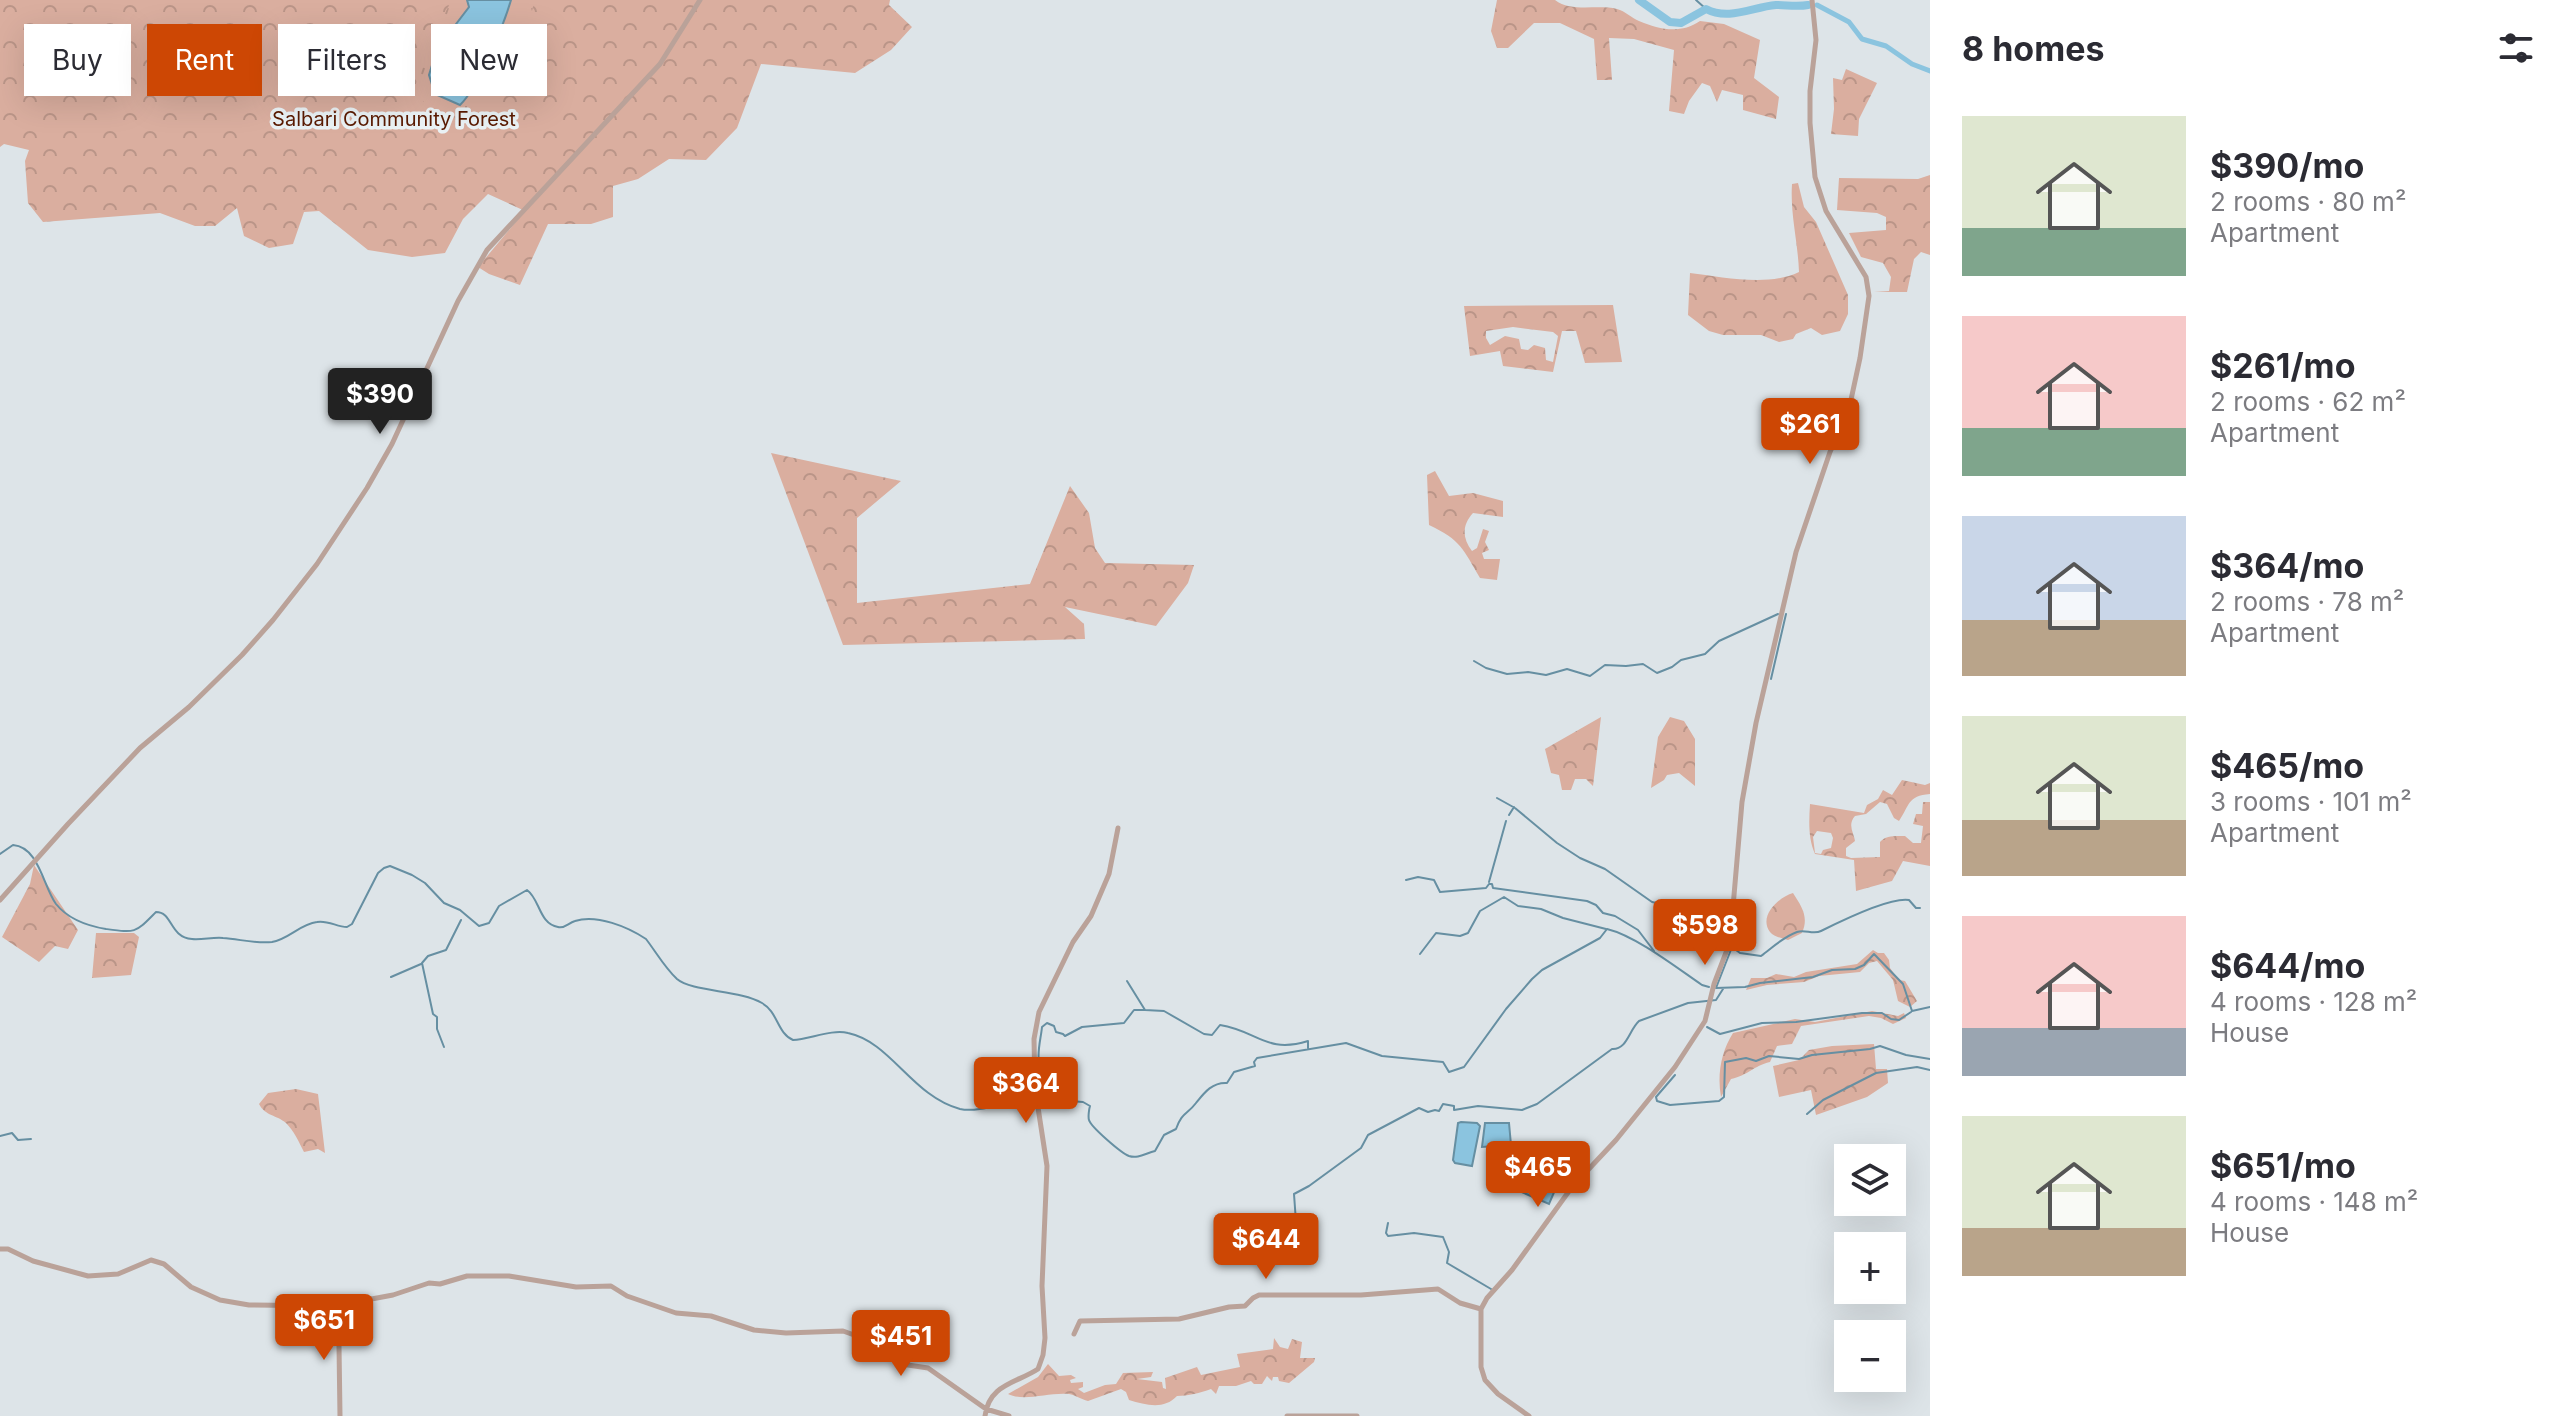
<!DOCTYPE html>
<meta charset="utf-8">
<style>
:root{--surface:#fff;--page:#f2f2f3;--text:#2b2b33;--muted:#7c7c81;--accent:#cd4704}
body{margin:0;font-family:Inter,sans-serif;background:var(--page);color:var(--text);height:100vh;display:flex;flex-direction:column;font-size:30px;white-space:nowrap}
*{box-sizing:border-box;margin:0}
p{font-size:26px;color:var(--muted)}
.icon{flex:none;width:44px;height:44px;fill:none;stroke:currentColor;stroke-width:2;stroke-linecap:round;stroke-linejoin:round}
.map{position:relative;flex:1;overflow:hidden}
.panel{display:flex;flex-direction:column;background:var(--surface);width:640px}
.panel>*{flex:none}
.top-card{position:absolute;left:24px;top:24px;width:760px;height:72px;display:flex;gap:16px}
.fabs{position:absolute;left:1834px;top:1144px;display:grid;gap:16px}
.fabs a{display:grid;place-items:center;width:72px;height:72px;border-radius:0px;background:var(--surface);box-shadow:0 8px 32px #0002;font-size:40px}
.price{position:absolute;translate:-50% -68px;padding:0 18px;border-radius:8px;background:var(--accent);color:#fff;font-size:26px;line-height:52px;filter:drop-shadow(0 2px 4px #0008)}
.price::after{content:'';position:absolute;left:50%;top:48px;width:24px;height:18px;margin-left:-12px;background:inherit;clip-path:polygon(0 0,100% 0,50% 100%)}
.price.selected{background:#222;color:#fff}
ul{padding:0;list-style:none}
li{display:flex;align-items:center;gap:24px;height:200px;padding:0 32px}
li span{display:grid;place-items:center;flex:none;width:224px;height:160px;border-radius:0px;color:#555}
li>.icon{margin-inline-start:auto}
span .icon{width:96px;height:96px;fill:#fffc;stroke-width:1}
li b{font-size:34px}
h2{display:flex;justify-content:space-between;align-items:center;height:96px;padding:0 32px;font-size:34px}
.chip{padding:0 28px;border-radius:0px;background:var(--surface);box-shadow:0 8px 32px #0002;font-size:28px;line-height:72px}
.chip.selected{background:var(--accent);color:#fff}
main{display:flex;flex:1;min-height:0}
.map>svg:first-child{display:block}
</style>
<main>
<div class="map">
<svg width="1930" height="1416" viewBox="0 0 1930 1416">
<defs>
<pattern id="forest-crowns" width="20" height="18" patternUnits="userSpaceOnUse" patternTransform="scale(2)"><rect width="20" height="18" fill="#daae9f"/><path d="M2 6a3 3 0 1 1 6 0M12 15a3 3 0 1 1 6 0" fill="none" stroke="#ba9588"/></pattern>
<pattern id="park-tufts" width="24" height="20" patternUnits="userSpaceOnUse" patternTransform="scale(2)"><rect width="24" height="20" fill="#daae9f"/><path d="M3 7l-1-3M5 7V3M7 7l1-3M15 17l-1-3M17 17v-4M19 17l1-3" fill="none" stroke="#ba9588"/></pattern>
</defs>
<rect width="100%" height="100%" fill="#dde4e8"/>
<path fill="url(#forest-crowns)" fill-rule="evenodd" d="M0 0H890L889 5 912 27 891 50 855 73 761 64 737 128 706 160 669 159 638 179 613 186V217L591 224H548L520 285 489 274 478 267 525 211 488 194 463 219 445 253 412 257 368 250 319 211 304 212 293 244 269 248 244 236 237 208 215 226H195L160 213 43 222 28 203 25 161 29 150 4 144 0 147Z
M1497 0H1555C1572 13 1597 4 1617 9 1625 11 1632 18 1639 21 1660 30 1681 34 1700 21L1724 24 1760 40 1754 78 1779 97 1776 119 1743 110V95L1722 90 1717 102 1710 86 1702 83 1689 101 1684 114 1669 111 1674 50 1634 39 1609 38 1612 80H1597L1594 39 1560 23H1534L1508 48H1497L1491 31Z
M1846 69 1877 83 1859 119 1858 136 1831 134 1834 109 1833 78 1842 80Z
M1930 175V255L1921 252 1914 259 1907 292H1874L1889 291 1891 277 1883 263 1861 257 1849 233 1886 230V217L1877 213 1837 210 1839 178 1918 179Z
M1798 183 1804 207 1816 222 1848 295V314L1840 331 1822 335 1811 328 1796 334 1793 339 1779 342 1761 335H1723L1709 331 1688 315 1690 273C1723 277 1768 287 1799 272 1798 242 1790 214 1792 184Z
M1613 305 1622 362 1585 363 1576 331H1562L1553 372 1503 366 1500 351 1470 356 1464 306ZM1513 327 1553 332 1558 336 1553 362 1546 360 1545 348 1534 345 1528 350 1521 349 1519 339 1505 336 1490 345 1486 338V331Z
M771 453 901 481 857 518V603L1030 584 1070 486 1089 513 1095 548 1105 563 1194 565 1188 583 1156 626 1065 607 1084 624 1085 639 843 645Z
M1435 471 1449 496 1473 493 1503 501V517L1473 513C1462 525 1462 538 1472 551L1477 548 1483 529 1489 531 1485 542 1489 550 1482 553 1484 559H1500L1497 580 1480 578C1463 549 1461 540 1429 525L1427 475Z
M1601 717 1593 786 1586 779H1575L1571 790H1562L1559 775 1551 773 1545 749Z
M1670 717 1684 721 1695 739V786L1679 773 1667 775 1664 780 1651 788 1658 737Z
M1902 780 1925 785 1930 783V794C1907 796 1910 805 1899 821L1894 818 1887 804 1880 802 1866 814 1855 816C1847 825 1854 833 1855 841L1846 848V856L1851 858 1880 857V842C1886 835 1895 836 1905 836L1913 843H1921L1923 826 1913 824 1916 814H1922L1923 802H1930V866L1903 861 1892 881 1856 891 1854 860 1815 854C1808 838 1809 821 1810 804L1864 813 1867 805 1878 799 1883 790 1892 795ZM1817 831 1831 833 1833 838 1831 848 1823 850 1821 854 1815 853 1813 837Z
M34 865 78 930 68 949 55 946 39 962 2 937 30 884Z
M1793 893C1802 907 1809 917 1802 933L1788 940C1782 938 1774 937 1770 932 1758 916 1779 897 1793 893Z
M96 933H134L139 937 131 975 92 978Z
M1873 950 1878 953H1884L1889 960 1890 968 1899 980 1905 981 1917 1001 1910 1007 1898 1001 1893 980 1877 961 1869 963 1860 972 1819 976 1804 982 1767 985 1746 990 1751 978H1767L1776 974 1794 977 1806 972 1857 964Z
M1872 1011 1898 1016 1904 1013 1906 1018 1893 1024 1881 1018 1869 1016 1801 1026 1792 1044 1777 1046 1770 1062C1753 1066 1749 1075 1731 1079L1721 1097C1717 1075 1721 1052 1733 1033L1795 1019 1815 1022Z
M1874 1044 1876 1069H1887L1888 1083 1867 1097 1816 1115 1811 1090 1779 1097 1773 1066 1799 1060 1809 1050 1832 1046Z
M296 1089 318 1094 325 1153 318 1149 304 1152C299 1142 294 1131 286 1123 277 1115 265 1116 259 1104L268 1093Z
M1274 1338 1280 1347 1288 1349 1292 1339 1302 1342 1300 1358H1315L1314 1362 1289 1383 1279 1381 1278 1377H1273L1272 1381 1267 1376 1262 1384H1254L1251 1381 1236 1386H1219L1216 1394 1211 1389C1200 1393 1188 1396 1177 1396 1164 1410 1146 1405 1129 1400L1126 1392 1121 1389 1088 1401C1081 1399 1075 1395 1069 1394 1049 1392 1024 1402 1008 1394L1038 1377 1048 1364 1059 1376 1071 1375 1076 1378 1070 1380 1071 1383 1083 1382V1387L1078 1389 1084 1393 1105 1385 1116 1384 1123 1373 1153 1372 1151 1377 1137 1379 1162 1382 1163 1388 1166 1389 1165 1378 1197 1367 1201 1375 1240 1367 1237 1354 1273 1349Z"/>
<path fill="url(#park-tufts)" d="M452 0H535L530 18 519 29 486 95 459 118 430 107 413 93C423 60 435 30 452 0Z"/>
<path fill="#8bc4df" stroke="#668fa2" stroke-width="2" d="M467 0H511C504 24 478 88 460 105L435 94 429 75 437 49 469 7Z
M1461 1122 1477 1123 1480 1126 1472 1166 1455 1163 1453 1160 1458 1123Z
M1485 1123H1509L1511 1145 1482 1147Z
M1511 1168 1543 1182 1555 1190 1549 1204 1501 1183Z"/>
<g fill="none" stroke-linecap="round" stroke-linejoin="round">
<path stroke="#668fa2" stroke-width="2" d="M1696 0 1706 9
M1474 661 1486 668 1507 674 1528 672 1546 675 1567 669 1590 676 1605 665 1626 666 1643 664 1657 673 1672 667 1681 660 1705 654 1719 641 1778 614
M1771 679 1786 614
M1497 798 1515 808 1557 843 1580 858 1605 869 1652 902 1673 907 1705 923 1732 947 1716 988 1745 987 1760 983 1813 977 1832 970 1855 969 1864 965 1874 954 1903 984 1912 1011 1930 1007
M1509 815 1514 807
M0 854 13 845C39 847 43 886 56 904 68 919 88 926 106 929 137 933 135 933 156 912 173 912 169 937 192 939 202 940 213 937 223 938 239 939 256 944 272 942 289 939 300 924 317 922 328 920 337 927 347 927L352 924 378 873 384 868 390 866 412 875 425 883 444 903 460 910 479 926 489 923 499 906 527 890C540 899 539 924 558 927 565 929 568 923 575 921 597 914 628 927 646 939 656 952 665 968 677 979 692 992 740 990 762 1003 778 1012 777 1033 793 1040 810 1039 832 1029 848 1033 891 1042 912 1096 960 1109 979 1113 1003 1102 1021 1100 1042 1097 1063 1101 1083 1102L1090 1106C1089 1109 1088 1117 1089 1120 1091 1127 1121 1153 1129 1156 1138 1159 1146 1153 1155 1151L1164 1135 1176 1129C1182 1112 1187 1115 1196 1103 1204 1093 1212 1082 1227 1083L1234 1072 1255 1066 1254 1062 1257 1058 1346 1043 1382 1056 1443 1062 1449 1072 1464 1067 1506 1009 1532 979 1542 970 1600 938 1607 929C1636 936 1677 968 1702 985L1709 987
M1406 880 1418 877 1434 880 1440 892 1486 888 1489 884H1492L1493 888 1587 901 1596 905 1603 913 1615 916 1638 930 1654 951
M1489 882 1506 821
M1732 947 1740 953 1761 956C1773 947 1783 937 1797 932 1805 929 1813 935 1821 931 1839 922 1890 897 1909 900L1916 908H1920
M1420 954 1436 933 1460 936 1468 933 1480 911 1504 897 1518 906 1541 909 1563 918 1606 929
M391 977 421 964
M1127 981 1145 1010 1164 1011 1204 1034 1212 1035 1220 1025C1258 1031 1266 1054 1308 1041V1048
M1707 1027 1720 1034 1762 1023 1796 1022 1862 1013H1882L1891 1019 1899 1020 1911 1012
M444 1047 437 1029V1017L433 1014 422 963 428 956 446 950 461 920
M1675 1075 1656 1097 1657 1101 1670 1105 1719 1101 1724 1097 1725 1062 1746 1058 1756 1061 1769 1056 1799 1059 1812 1055 1870 1049 1880 1046 1906 1055 1930 1059
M1038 1095C1043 1084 1041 1073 1039 1062 1037 1051 1041 1038 1042 1027L1047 1023 1054 1026 1056 1032 1063 1034 1065 1036 1082 1027 1124 1023 1134 1010H1144
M1807 1114 1823 1100 1876 1073 1917 1067 1930 1070
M0 1136 12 1133 18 1140 31 1139
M1388 1223 1386 1233 1388 1236 1414 1233 1443 1237 1449 1252 1447 1263 1491 1289
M1219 1261 1231 1260 1294 1231 1296 1222 1294 1194 1309 1186 1361 1148 1368 1135 1419 1108 1428 1112 1435 1110 1439 1111 1443 1104 1454 1106V1110L1478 1106 1522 1110 1537 1104 1612 1049C1627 1050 1629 1030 1639 1021L1688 1003 1716 1000 1723 989"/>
<path stroke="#8bc4df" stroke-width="5" d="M1817 5 1849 22 1862 39 1886 46 1912 64 1930 71"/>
<path stroke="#8bc4df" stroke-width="8" d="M1639 0 1670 22 1681 23 1706 9C1729 21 1752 7 1776 5 1787 5 1797 7 1808 5"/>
<path stroke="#baa299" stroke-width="5" d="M0 900 68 824 140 748 189 707 242 655 273 620 317 564 367 488 392 444 458 301 487 250 660 64 700 0
M0 1249H8L33 1261 88 1276 118 1274 151 1260 164 1264 191 1287 220 1300 249 1305 334 1306 393 1295 429 1283 440 1284 467 1276H509L576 1287 611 1286 627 1296 676 1313 711 1316 754 1330 786 1333 843 1331 857 1336 908 1365 928 1368 986 1409 1009 1416
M334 1306 339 1346 340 1416
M1074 1334 1080 1321 1179 1319 1229 1307 1245 1306 1253 1298 1259 1295H1361L1438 1289 1460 1303 1481 1309
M985 1416C989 1384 1017 1383 1038 1369L1043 1355 1045 1338 1042 1286 1047 1166 1035 1088 1034 1039 1039 1012 1073 942 1091 916 1109 874 1118 828
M1287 1416H1357
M1529 1416 1498 1394 1485 1380 1481 1367V1309L1487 1298 1512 1270 1572 1187 1616 1140 1675 1067 1705 1021 1714 984 1730 942 1742 802 1756 723 1796 552 1830 452 1849 409 1860 358 1869 296 1866 277 1826 211 1815 177 1810 123V91L1816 40 1812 0"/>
</g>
<g text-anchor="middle" stroke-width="7" stroke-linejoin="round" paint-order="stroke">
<g font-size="20" fill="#5a1a00" stroke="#eaf2f5">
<text x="394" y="126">Salbari Community Forest</text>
</g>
</g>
</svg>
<div class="fabs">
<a><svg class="icon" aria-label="layers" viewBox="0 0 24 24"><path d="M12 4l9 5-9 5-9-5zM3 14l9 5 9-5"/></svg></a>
<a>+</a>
<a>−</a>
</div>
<b class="price selected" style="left:380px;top:436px">$390</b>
<b class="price" style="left:1810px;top:466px">$261</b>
<b class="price" style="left:1705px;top:967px">$598</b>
<b class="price" style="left:1026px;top:1125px">$364</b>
<b class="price" style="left:1538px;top:1209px">$465</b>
<b class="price" style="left:1266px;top:1281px">$644</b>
<b class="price" style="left:324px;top:1362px">$651</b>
<b class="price" style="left:901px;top:1378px">$451</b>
<div class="top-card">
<a class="chip">Buy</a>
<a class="chip selected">Rent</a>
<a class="chip">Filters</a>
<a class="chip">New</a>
</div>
</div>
<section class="panel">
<h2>8 homes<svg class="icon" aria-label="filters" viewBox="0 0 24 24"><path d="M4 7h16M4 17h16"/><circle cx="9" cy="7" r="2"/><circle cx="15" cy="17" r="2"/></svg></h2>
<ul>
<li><span style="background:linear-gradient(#dfe7d0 70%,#7fa58c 0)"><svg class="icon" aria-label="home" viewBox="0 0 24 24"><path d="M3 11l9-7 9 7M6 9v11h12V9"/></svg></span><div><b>$390/mo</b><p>2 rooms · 80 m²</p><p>Apartment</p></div></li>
<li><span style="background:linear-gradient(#f6c9c9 70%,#7fa58c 0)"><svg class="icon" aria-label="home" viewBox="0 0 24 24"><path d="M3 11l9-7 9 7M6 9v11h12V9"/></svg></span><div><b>$261/mo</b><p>2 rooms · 62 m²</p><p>Apartment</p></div></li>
<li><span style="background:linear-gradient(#c9d6e8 65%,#b9a48a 0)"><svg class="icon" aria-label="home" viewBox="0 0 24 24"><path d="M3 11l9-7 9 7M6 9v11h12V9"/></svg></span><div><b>$364/mo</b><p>2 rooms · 78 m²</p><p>Apartment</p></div></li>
<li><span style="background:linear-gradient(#dfe7d0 65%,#b9a48a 0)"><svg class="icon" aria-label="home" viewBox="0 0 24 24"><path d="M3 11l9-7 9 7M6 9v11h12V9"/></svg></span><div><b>$465/mo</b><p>3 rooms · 101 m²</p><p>Apartment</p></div></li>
<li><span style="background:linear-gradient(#f6c9c9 70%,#9aa5b1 0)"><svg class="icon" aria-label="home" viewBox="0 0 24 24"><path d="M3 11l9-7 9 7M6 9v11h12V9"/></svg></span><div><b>$644/mo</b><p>4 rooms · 128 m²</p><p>House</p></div></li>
<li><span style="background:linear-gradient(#dfe7d0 70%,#b9a48a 0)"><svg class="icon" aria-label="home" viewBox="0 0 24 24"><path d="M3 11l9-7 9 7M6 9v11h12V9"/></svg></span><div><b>$651/mo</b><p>4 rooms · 148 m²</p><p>House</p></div></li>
</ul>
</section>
</main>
